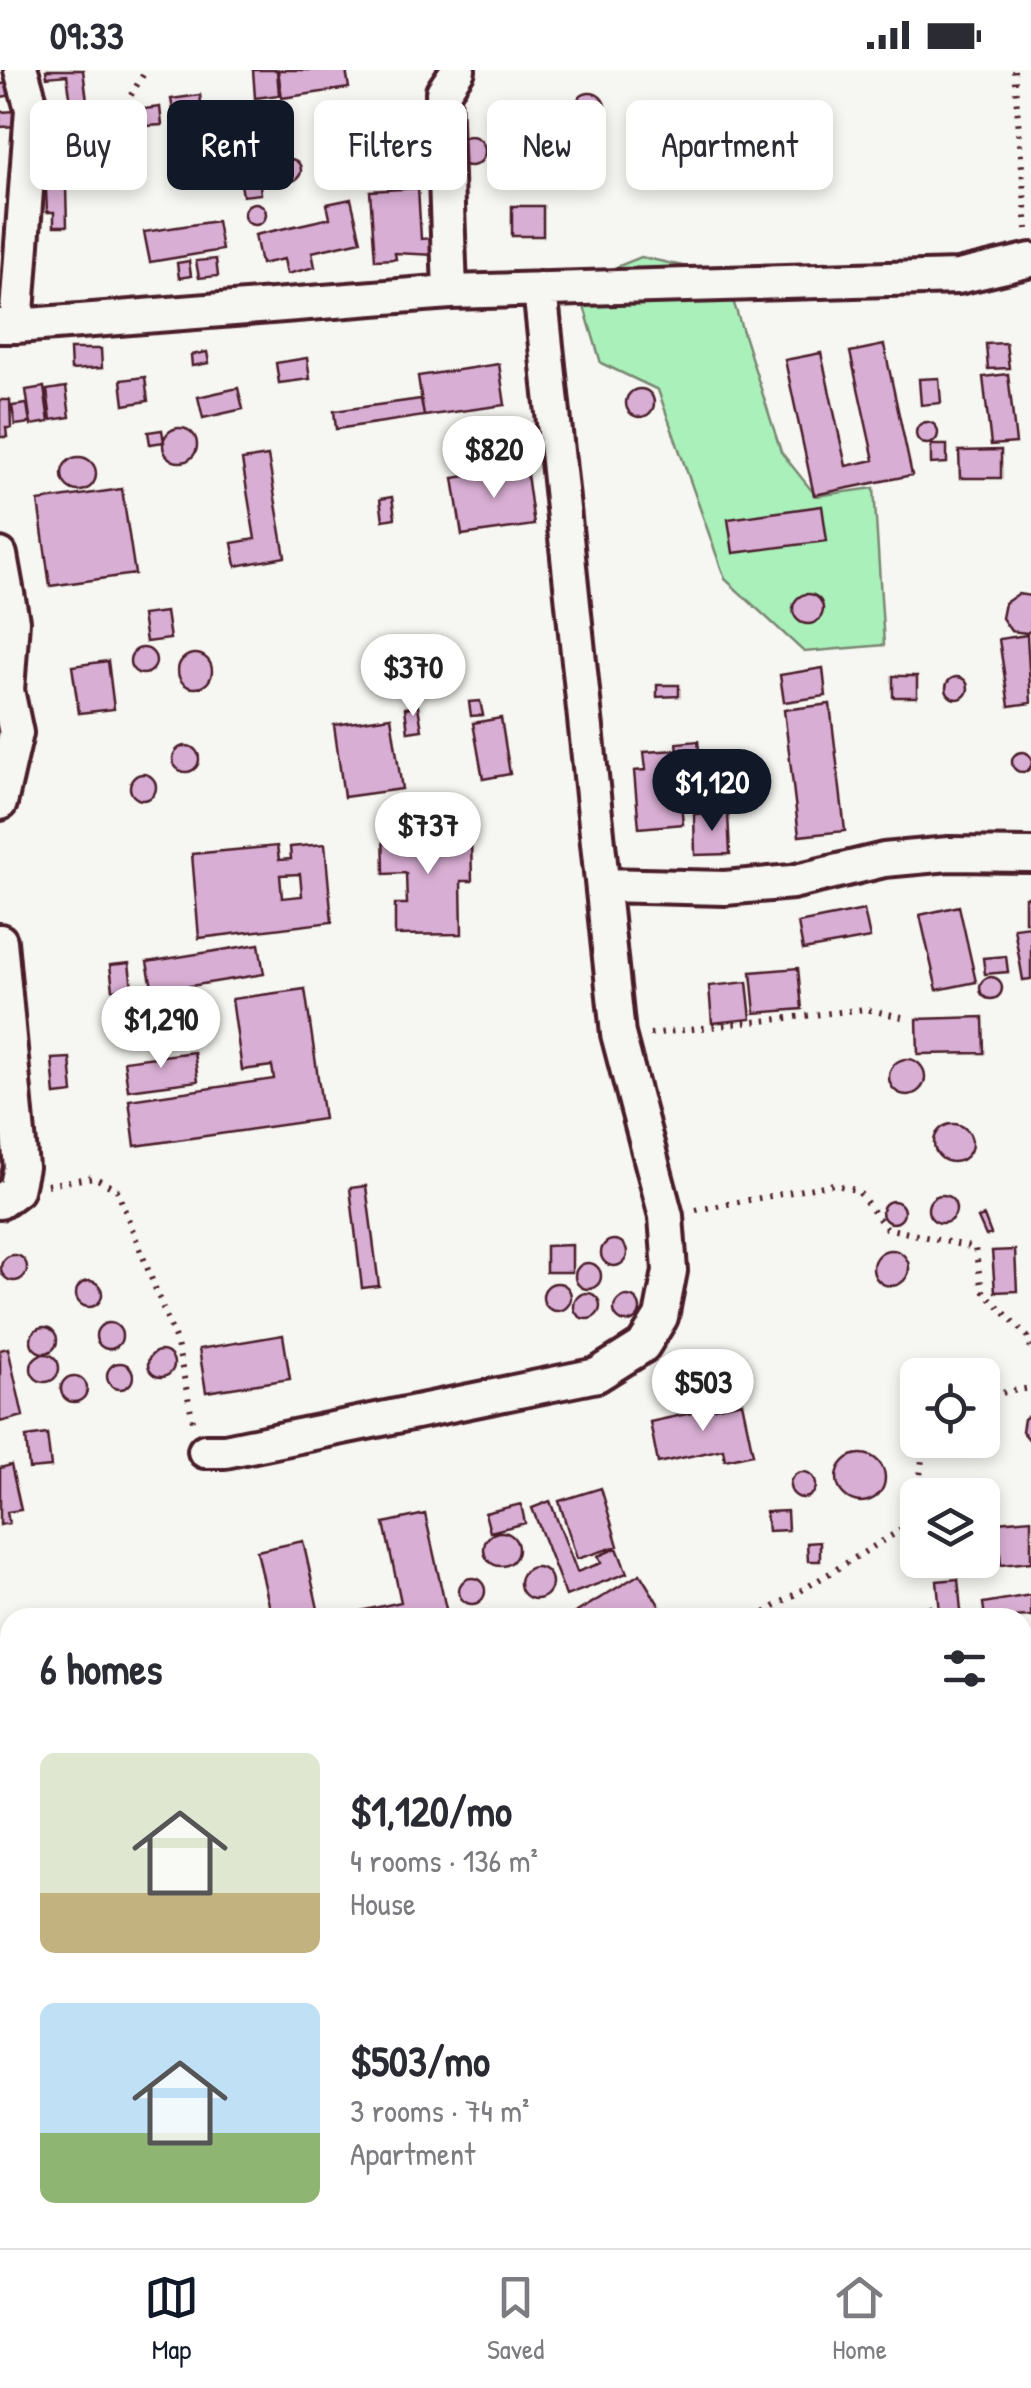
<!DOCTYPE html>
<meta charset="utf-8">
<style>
:root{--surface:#fff;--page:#f7f7f7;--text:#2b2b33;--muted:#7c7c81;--line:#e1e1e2;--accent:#111827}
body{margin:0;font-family:"Patrick Hand",sans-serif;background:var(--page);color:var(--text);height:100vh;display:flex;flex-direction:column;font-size:38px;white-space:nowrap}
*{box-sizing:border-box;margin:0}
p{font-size:32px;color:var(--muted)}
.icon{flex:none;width:55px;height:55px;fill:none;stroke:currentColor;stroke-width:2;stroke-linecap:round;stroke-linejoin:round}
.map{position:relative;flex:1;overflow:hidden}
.drawer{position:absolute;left:0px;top:1538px;width:1032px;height:642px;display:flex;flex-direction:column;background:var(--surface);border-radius:30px 30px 0 0;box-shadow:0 5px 15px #0003}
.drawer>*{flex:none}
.banner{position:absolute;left:30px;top:30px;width:972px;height:90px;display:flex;gap:20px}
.fabs{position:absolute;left:900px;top:1288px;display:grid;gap:20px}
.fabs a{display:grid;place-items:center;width:100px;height:100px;border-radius:15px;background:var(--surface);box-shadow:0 5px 15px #0003;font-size:50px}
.price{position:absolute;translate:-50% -85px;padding:0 22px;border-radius:35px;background:#fff;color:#222;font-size:32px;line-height:65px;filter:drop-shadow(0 2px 5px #0008)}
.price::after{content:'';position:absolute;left:50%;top:60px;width:30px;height:22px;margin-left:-15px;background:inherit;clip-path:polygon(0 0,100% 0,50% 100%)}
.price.selected{background:var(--accent);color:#fff}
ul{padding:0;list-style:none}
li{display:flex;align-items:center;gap:30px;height:250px;padding:0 40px}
li span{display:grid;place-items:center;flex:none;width:280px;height:200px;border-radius:15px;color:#555}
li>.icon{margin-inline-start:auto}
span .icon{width:120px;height:120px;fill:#fffc;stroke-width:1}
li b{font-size:42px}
h2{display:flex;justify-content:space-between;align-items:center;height:120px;padding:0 40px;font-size:42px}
.pill{padding:0 35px;border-radius:15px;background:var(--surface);box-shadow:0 5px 15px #0003;font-size:35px;line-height:90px}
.pill.selected{background:var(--accent);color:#fff}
.status{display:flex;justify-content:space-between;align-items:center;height:70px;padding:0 50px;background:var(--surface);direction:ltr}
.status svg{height:28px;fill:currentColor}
.tab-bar{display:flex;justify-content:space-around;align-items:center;height:140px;border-top:2px solid var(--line);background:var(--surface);font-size:28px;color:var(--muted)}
.tab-bar a{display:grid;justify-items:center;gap:5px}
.tab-bar .selected{color:var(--accent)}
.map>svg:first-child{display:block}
</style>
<div class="status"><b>09:33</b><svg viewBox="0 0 49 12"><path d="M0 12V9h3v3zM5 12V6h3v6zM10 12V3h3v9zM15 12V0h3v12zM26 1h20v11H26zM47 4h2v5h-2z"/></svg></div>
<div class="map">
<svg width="1031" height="2178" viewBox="0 0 1031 2178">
<rect width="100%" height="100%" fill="#f6f6f2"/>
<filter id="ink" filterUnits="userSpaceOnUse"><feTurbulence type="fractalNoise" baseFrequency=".01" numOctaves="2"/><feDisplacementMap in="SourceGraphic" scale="20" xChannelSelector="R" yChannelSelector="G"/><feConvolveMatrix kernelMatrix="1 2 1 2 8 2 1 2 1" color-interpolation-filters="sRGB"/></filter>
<g filter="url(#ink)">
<path fill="#aaf0bb" stroke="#7a8873" stroke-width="2.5" d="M641 187 725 205 781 382 816 426 874 418 884 575 804 582 725 509 658 320 601 293 577 213Z"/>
<path fill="#d9aed4" stroke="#4a1f2b" stroke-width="2.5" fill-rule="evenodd" d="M46 0H83L87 31 71 33 67 5 47 7Z
M253 0H277L279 25 255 28Z
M278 0H346L349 18 282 28Z
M13 13 14 25 0 27V14Z
M575 38a15 15 0 1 1 30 0a15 15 0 1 1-30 0Z
M200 25 203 47 175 51 171 29Z
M160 37 162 55 147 56 144 39Z
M62 39H81L83 73 63 74Z
M17 41 18 56 0 57V42Z
M190 70a15 15 0 1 1 30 0a15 15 0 1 1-30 0Z
M531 64 533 98 513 100 510 66Z
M455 81a15 15 0 1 1 30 0a15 15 0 1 1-30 0Z
M328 78a11 11 0 1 1 22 0a11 11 0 1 1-22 0Z
M424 71 433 73 429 94 416 85Z
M279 100a11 11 0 1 1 22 0a11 11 0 1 1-22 0Z
M259 106 261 124 243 126 240 108Z
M66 118 67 156H54V142H47L46 119Z
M418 118 421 169 434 168 435 185 395 183 396 189 375 190 370 121Z
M351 129 361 171 312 182 315 197 287 204 284 189 261 194 255 165 330 148 327 134Z
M244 144a11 11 0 1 1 22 0a11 11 0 1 1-22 0Z
M512 136H543V166H512Z
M217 151 222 180 150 192 144 162Z
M216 189 218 206 199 208 196 191Z
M189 191 191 206 179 208 177 193Z
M1006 273 1009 298 988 299 986 274Z
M884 275 912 405 814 425 785 290 821 283 846 396 874 390 850 282Z
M70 279H101L102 298 71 300Z
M207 282 209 293 192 296 191 285Z
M307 288 310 309 279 313 276 293Z
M499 294 505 335 424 346 418 306Z
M1008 304 1016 373 991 375 983 307Z
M145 307 148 331 124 335 121 310Z
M939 308 941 333 921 335 919 309Z
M44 317 49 352 31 355 26 320Z
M66 317 70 347 51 350 47 320Z
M238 318 243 339 203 348 198 327Z
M626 333a14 14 0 1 1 28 0a14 14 0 1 1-28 0Z
M421 329 424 346 336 359 334 341Z
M0 330H10L11 358H6L7 367H0Z
M27 334 30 353 15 355 12 336Z
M916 363a11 11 0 1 1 22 0a11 11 0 1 1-22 0Z
M163 375a17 17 0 1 1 34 0a17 17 0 1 1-34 0Z
M162 360 164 372 150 374 148 362Z
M931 375H947V393L931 394Z
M1001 380V408H960L959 381Z
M268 386 285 487 236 496 232 473 255 469 242 390Z
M62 404a17 17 0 1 1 34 0a17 17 0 1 1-34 0Z
M526 397 534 455 462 465 453 408Z
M122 419 135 504 50 516 38 431Z
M392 427 395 448 383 450 380 429Z
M822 436 827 471 733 483 728 449Z
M1018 524 1031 526V560L1027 563 1011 561 1002 548 1005 533Z
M793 539a15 15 0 1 1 30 0a15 15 0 1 1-30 0Z
M166 542 170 569 146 572 142 545Z
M1027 565 1031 633 1009 636 999 569Z
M130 591a13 13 0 1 1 26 0a13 13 0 1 1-26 0Z
M178 601a17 17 0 1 1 34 0a17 17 0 1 1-34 0Z
M108 591 114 639 79 643 72 596Z
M823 598 826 626 784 632 780 605Z
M893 606H917V627H893Z
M946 618a11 11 0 1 1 22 0a11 11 0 1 1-22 0Z
M657 615H679V626L657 627Z
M480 631 483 645 471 646 469 632Z
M830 634 845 761 799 766 784 640Z
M418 636 422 660 408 662 405 638Z
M391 647 402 719 344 727 334 655Z
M501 648 510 704 483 709 473 653Z
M698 671 701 699 678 700 683 754 639 758 634 701 646 700 644 682 678 680 677 673Z
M173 689a13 13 0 1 1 26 0a13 13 0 1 1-26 0Z
M1012 692a10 10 0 1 1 20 0a10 10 0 1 1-20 0Z
M130 717a13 13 0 1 1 26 0a13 13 0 1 1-26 0Z
M720 708 723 737 690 740 687 711Z
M728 743 730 784 695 785 694 744Z
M445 753 446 769H471L472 811H461L462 864 395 865V834H407L406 803 384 804 383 754Z
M325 774 332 852 199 868 192 784 277 776 279 790 291 789 290 777ZM300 804 302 826 282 828 280 805Z
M1025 827H1031V852H1025Z
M959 836 976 912 937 920 920 845Z
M864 840 870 868 803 880 798 853Z
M1031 856V909L1023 910 1014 858Z
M259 874 264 904 153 922 147 892Z
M1006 886 1008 902 985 904 983 888Z
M129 893 132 918 113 920 110 895Z
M798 898 802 939 755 943 751 902Z
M980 918a11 11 0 1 1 22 0a11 11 0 1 1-22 0Z
M747 912 751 949 712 953 709 916Z
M305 919 324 1049 135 1076 129 1030 274 1009 272 996 242 1000 232 929Z
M983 947 984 983 918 984 917 949Z
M194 982 198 1011 128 1020 124 991Z
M70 988 73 1023 55 1025 52 989Z
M889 1007a18 18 0 1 1 36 0a18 18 0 1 1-36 0Z
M934 1073a19 19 0 1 1 38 0a19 19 0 1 1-38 0Z
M366 1116 379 1216 362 1218 350 1118Z
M928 1139a14 14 0 1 1 28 0a14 14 0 1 1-28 0Z
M882 1142a11 11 0 1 1 22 0a11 11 0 1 1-22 0Z
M984 1146 991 1164 986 1166 978 1148Z
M601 1183a13 13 0 1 1 26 0a13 13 0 1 1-26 0Z
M572 1175V1202H546V1176Z
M1015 1180 1017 1221 995 1222 992 1181Z
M873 1198a18 18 0 1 1 36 0a18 18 0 1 1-36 0Z
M1 1198a13 13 0 1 1 26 0a13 13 0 1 1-26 0Z
M575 1206a13 13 0 1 1 26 0a13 13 0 1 1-26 0Z
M76 1224a13 13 0 1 1 26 0a13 13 0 1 1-26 0Z
M543 1227a14 14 0 1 1 28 0a14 14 0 1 1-28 0Z
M574 1236a13 13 0 1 1 26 0a13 13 0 1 1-26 0Z
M614 1239a13 13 0 1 1 26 0a13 13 0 1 1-26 0Z
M96 1266a13 13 0 1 1 26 0a13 13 0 1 1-26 0Z
M31 1270a13 13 0 1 1 26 0a13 13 0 1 1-26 0Z
M283 1265 290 1309 206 1322 199 1279Z
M8 1278 23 1346 0 1352V1280Z
M148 1294a13 13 0 1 1 26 0a13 13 0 1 1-26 0Z
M31 1298a14 14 0 1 1 28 0a14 14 0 1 1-28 0Z
M107 1306a13 13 0 1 1 26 0a13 13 0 1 1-26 0Z
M61 1319a13 13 0 1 1 26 0a13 13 0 1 1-26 0Z
M742 1332 753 1384 725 1390 723 1379 658 1393 650 1352Z
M1031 1344V1372L1022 1361 1024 1349Z
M47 1364 51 1397 29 1399 26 1367Z
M837 1408a24 24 0 1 1 48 0a24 24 0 1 1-48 0Z
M11 1395 21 1440 7 1442 9 1453 0 1455V1398Z
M790 1415a13 13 0 1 1 26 0a13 13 0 1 1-26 0Z
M601 1418 618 1476 577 1489 559 1431Z
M550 1431 577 1502 601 1493 598 1486 617 1478 627 1503 566 1526 532 1438Z
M521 1434 525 1453 490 1462 485 1443Z
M787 1441 788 1460 768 1461 766 1442Z
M425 1444 448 1548H329L401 1532 384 1453Z
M1031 1449V1492L1001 1495 997 1452Z
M484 1479a17 17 0 1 1 34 0a17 17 0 1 1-34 0Z
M303 1471 320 1548H272L257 1481Z
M820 1472V1491H808L807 1473Z
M994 1472 997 1491 971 1494 970 1490H982V1473Z
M520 1513a16 16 0 1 1 32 0a16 16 0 1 1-32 0Z
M640 1504 667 1548H567Z
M459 1521a13 13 0 1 1 26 0a13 13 0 1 1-26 0Z
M958 1509 961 1541 940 1543 937 1511Z
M1031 1525V1546L985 1548 983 1533Z
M931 1536 934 1548H882Z
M1026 1626 1031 1637V1685L1022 1687Z
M1 1647 5 1703H0V1647Z
M1031 1702V1730L1022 1721 1024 1707Z
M453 2170H467L468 2175 454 2178Z"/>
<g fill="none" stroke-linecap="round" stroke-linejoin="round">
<g stroke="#4a1f2b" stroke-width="40">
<path id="street" d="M450 222 443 22 458 0
M0 256H16L32 39 21 0
M16 256 450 222 958 207 1031 190
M0 485 12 551 7 620 16 663 0 733
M603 815 725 818 792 812 884 790 949 784 1031 785
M0 871 21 1097 16 1120 0 1132
M205 1381H225L597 1305 643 1276 661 1247 670 1201 666 1146 618 964 540 219"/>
</g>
<path stroke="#4a1f2b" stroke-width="6" stroke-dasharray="2.5 8" stroke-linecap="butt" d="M1014 0 1027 159
M63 38 125 35 146 0
M650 964 865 939 902 947
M47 1115 94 1107 117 1120 177 1274 193 1351
M696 1140 834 1114 858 1121 886 1158 975 1178 982 1220 1027 1266 1031 1279
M982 1326 1031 1318
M918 1425 924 1370
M756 1548 899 1461 910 1450 918 1426
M1022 1768 1031 1767
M0 1903 10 1904"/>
<use href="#street" stroke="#f6f6f2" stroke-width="32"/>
</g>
</g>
</svg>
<div class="fabs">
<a><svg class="icon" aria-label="locate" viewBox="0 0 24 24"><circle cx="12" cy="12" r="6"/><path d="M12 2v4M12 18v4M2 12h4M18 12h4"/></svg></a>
<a><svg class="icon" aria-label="layers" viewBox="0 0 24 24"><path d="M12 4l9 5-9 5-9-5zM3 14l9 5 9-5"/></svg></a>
</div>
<b class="price" style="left:494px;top:431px">$820</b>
<b class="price" style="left:413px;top:649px">$370</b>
<b class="price selected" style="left:712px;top:764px">$1,120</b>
<b class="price" style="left:428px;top:807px">$737</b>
<b class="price" style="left:161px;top:1001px">$1,290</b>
<b class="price" style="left:703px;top:1364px">$503</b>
<div class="banner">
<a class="pill">Buy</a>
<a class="pill selected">Rent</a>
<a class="pill">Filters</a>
<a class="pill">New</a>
<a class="pill">Apartment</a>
</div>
<section class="drawer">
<h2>6 homes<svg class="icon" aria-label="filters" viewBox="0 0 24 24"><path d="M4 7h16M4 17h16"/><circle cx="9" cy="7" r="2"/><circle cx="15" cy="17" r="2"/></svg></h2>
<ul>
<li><span style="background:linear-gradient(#dfe7d0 70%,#c2b280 0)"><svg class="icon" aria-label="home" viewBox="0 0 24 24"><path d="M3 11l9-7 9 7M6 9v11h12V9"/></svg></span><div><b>$1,120/mo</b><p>4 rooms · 136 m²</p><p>House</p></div></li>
<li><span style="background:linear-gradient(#bfe0f5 65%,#8fb573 0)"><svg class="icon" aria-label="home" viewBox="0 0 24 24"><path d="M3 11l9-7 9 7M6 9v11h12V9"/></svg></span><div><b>$503/mo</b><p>3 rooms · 74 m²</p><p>Apartment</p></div></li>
</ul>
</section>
</div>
<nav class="tab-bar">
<a class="selected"><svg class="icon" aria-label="map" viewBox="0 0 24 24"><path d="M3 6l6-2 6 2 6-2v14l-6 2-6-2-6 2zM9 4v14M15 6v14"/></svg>Map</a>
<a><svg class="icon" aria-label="saved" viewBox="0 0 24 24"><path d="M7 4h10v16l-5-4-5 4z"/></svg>Saved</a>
<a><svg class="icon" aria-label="home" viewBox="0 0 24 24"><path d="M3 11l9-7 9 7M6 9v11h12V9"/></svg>Home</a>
</nav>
